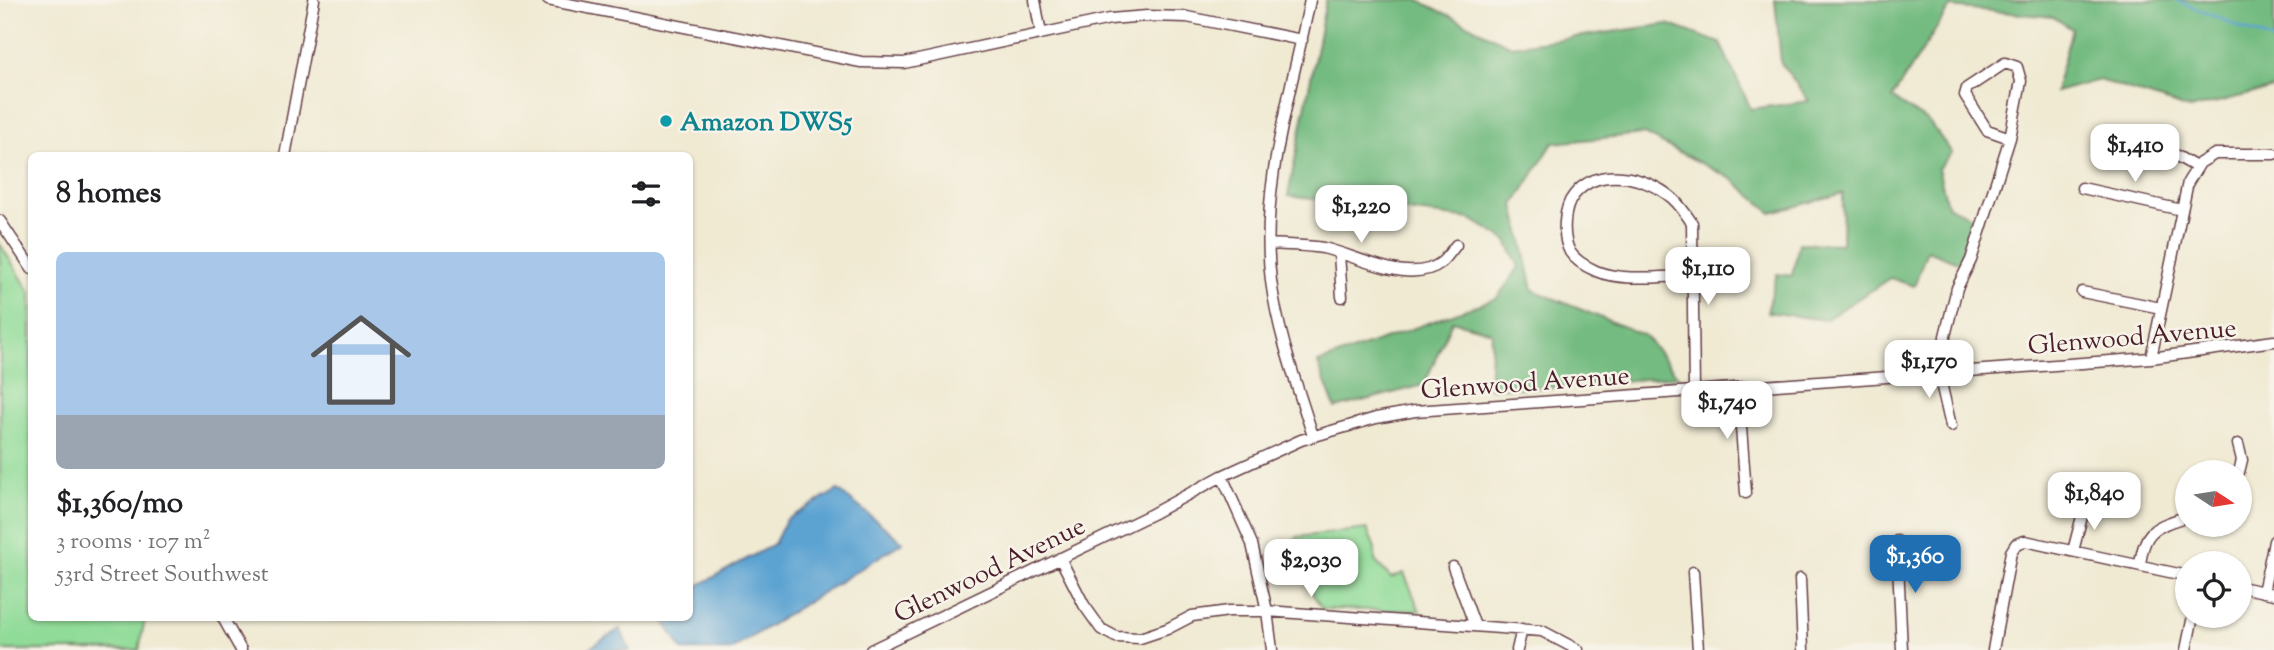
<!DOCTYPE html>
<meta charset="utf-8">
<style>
:root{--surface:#fff;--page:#f2f2f2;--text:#202124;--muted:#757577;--line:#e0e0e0;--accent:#1f6fb2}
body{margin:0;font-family:"Sorts Mill Goudy",serif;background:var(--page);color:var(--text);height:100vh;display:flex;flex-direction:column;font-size:26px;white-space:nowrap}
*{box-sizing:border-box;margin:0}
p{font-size:23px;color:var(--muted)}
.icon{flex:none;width:38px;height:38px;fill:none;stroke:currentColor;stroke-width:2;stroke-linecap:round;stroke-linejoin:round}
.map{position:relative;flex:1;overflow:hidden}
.side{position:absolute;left:28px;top:152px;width:665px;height:469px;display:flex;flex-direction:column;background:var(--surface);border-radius:10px;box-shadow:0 2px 5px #0004}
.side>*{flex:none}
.needle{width:46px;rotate:102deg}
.fabs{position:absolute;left:2175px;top:460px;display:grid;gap:14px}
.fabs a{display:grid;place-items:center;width:77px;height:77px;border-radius:50%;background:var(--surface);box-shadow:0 2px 5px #0004;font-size:35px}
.price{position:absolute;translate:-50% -60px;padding:0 16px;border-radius:14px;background:#fff;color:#222;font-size:23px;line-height:46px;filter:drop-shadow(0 2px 4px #0008)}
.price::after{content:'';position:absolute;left:50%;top:42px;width:21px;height:16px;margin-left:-10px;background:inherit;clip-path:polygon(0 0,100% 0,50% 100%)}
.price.on{background:var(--accent);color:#fff}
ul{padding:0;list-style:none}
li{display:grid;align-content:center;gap:14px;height:371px;padding:0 28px}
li+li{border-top:2px solid var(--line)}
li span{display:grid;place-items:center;height:217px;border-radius:10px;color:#555}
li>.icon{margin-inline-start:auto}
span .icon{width:126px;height:126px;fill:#fffc;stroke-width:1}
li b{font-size:30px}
h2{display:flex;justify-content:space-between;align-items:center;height:84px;padding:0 28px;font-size:30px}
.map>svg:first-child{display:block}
</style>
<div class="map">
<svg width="2274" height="650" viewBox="0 0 2274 650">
<rect width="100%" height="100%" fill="#f7f3e8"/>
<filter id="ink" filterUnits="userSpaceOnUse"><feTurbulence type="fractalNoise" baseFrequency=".0143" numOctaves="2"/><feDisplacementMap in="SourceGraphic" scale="14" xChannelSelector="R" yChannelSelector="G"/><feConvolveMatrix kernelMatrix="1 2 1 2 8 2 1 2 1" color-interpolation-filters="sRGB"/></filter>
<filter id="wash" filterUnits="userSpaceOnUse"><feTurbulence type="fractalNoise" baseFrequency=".00686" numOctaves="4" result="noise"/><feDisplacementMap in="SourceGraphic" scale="28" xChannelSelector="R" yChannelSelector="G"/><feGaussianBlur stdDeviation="1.57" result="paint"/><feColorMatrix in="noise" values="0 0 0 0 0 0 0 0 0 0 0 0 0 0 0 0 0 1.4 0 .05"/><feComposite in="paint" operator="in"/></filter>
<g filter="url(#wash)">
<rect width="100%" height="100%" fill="#f0ead3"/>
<path fill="#8fdb97" stroke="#6c7d61" stroke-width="2" d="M0 244 31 293 32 618H145L139 650H0Z
M1367 529 1375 548V561L1391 578 1404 573 1420 611 1322 609 1312 593 1293 542 1297 537Z"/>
<path fill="#73bb80" stroke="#5e6d56" stroke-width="2" d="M1326 0H1418L1511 46 1668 24 1720 43 1751 109 1809 101 1781 63 1775 0H2274V88L2190 109 2099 80 2055 92 2072 29 2053 17 1950 7 1892 98 1930 123 1952 153 1938 168 1947 205 1973 218 1960 263 1927 250 1914 286 1890 278 1825 320 1767 312 1777 274 1792 276 1799 243 1842 244 1843 193 1772 213 1732 179 1644 134 1553 143 1514 205 1533 290 1644 335 1678 376 1547 388H1489L1492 332 1452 321 1424 385 1335 408 1318 363 1497 298 1519 267 1507 241 1471 219 1288 196Z"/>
<path fill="#5ca3d2" stroke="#53617e" stroke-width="2" d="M838 490 903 542 731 650H682L662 618H690V590L774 544 786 520Z
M620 629 630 650H586Z"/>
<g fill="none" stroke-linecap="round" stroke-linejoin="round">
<path stroke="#5ca3d2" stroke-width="2.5" d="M2175 0 2274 41"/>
</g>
</g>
<g filter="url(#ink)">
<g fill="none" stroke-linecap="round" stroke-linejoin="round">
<g stroke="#633d44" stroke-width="13">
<path id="minor" d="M548 0 861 62 904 63 1110 19 1147 16 1187 17 1302 40
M1035 0 1041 34
M1310 0C1292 91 1259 187 1271 281 1278 334 1297 385 1313 436
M2136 143 2170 152 2196 167
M285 156 314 0
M2082 188 2182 210
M0 221 32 269
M1269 244C1286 245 1306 245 1323 248 1356 255 1410 287 1442 262 1447 257 1452 250 1456 245
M1339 254 1342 297
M1693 276C1665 276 1621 282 1596 271 1587 267 1575 260 1570 252 1562 237 1563 208 1574 195 1598 165 1646 176 1672 198 1680 205 1686 214 1692 223L1694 391
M2082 292 2161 308
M2151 358 2188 182 2200 163 2215 154H2274
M1738 388 1746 493
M1951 426 1941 383 1945 336 1957 288 1971 260 2010 138 2021 81 2017 67 2005 63 1967 88 1965 95 1987 130 2010 138
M2238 444 2242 460 2239 472
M1222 476 1252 544 1267 611 1272 650
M1897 541 1902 650
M2073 551 2085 505
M1060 558 1084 605 1101 629 1116 637 1140 638 1167 629 1192 616 1229 611H1267L1542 631 1578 650
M2140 565C2144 529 2155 527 2188 516
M1453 567 1475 626
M1693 572 1698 650
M1800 579 1803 650
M2240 587 2274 594
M2263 592 2274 541
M223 618 241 650
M871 650 1152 514 1222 476 1301 440 1376 418 1415 411 2151 358 2274 341
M1517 650 1522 629
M1993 650 2011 552 2016 544 2025 541 2188 576
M2186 650 2193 616"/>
</g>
<use href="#minor" stroke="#fff" stroke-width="10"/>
</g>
</g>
<circle fill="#0f9aa8" stroke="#f7f3e8" stroke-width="2.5" cx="666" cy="121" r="7"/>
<g text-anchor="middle" stroke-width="5" stroke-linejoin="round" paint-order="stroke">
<g font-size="26" font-weight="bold" fill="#0d838f" stroke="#f7f3e8" text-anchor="start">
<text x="680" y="130">Amazon DWS5</text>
</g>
<g font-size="26" fill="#4a1f2b" stroke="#f7f3e8">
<text transform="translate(2132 336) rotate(-5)" y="9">Glenwood Avenue</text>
<text transform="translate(1525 382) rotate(-4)" y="9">Glenwood Avenue</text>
<text transform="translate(989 569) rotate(-26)" y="9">Glenwood Avenue</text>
</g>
</g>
</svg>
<div class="fabs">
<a><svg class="needle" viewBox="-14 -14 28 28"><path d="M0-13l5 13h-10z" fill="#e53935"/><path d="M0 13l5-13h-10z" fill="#757577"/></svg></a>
<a><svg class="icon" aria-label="locate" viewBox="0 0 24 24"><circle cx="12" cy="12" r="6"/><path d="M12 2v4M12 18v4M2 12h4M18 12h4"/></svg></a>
</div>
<b class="price" style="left:2135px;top:184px">$1,410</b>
<b class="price" style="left:1361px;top:245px">$1,220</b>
<b class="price" style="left:1708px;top:307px">$1,110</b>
<b class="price" style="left:1929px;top:400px">$1,170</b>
<b class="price" style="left:1727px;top:441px">$1,740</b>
<b class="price" style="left:2094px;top:532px">$1,840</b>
<b class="price on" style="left:1915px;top:595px">$1,360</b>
<b class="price" style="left:1311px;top:599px">$2,030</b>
<section class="side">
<h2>8 homes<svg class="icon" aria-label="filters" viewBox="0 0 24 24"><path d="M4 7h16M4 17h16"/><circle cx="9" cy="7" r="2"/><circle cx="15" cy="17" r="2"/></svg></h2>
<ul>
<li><span style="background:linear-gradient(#a9c7e8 75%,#9aa5b1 0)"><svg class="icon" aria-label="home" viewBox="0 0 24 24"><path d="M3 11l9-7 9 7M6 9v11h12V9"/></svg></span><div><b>$1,360/mo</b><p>3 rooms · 107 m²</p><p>53rd Street Southwest</p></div></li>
</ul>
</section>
</div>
